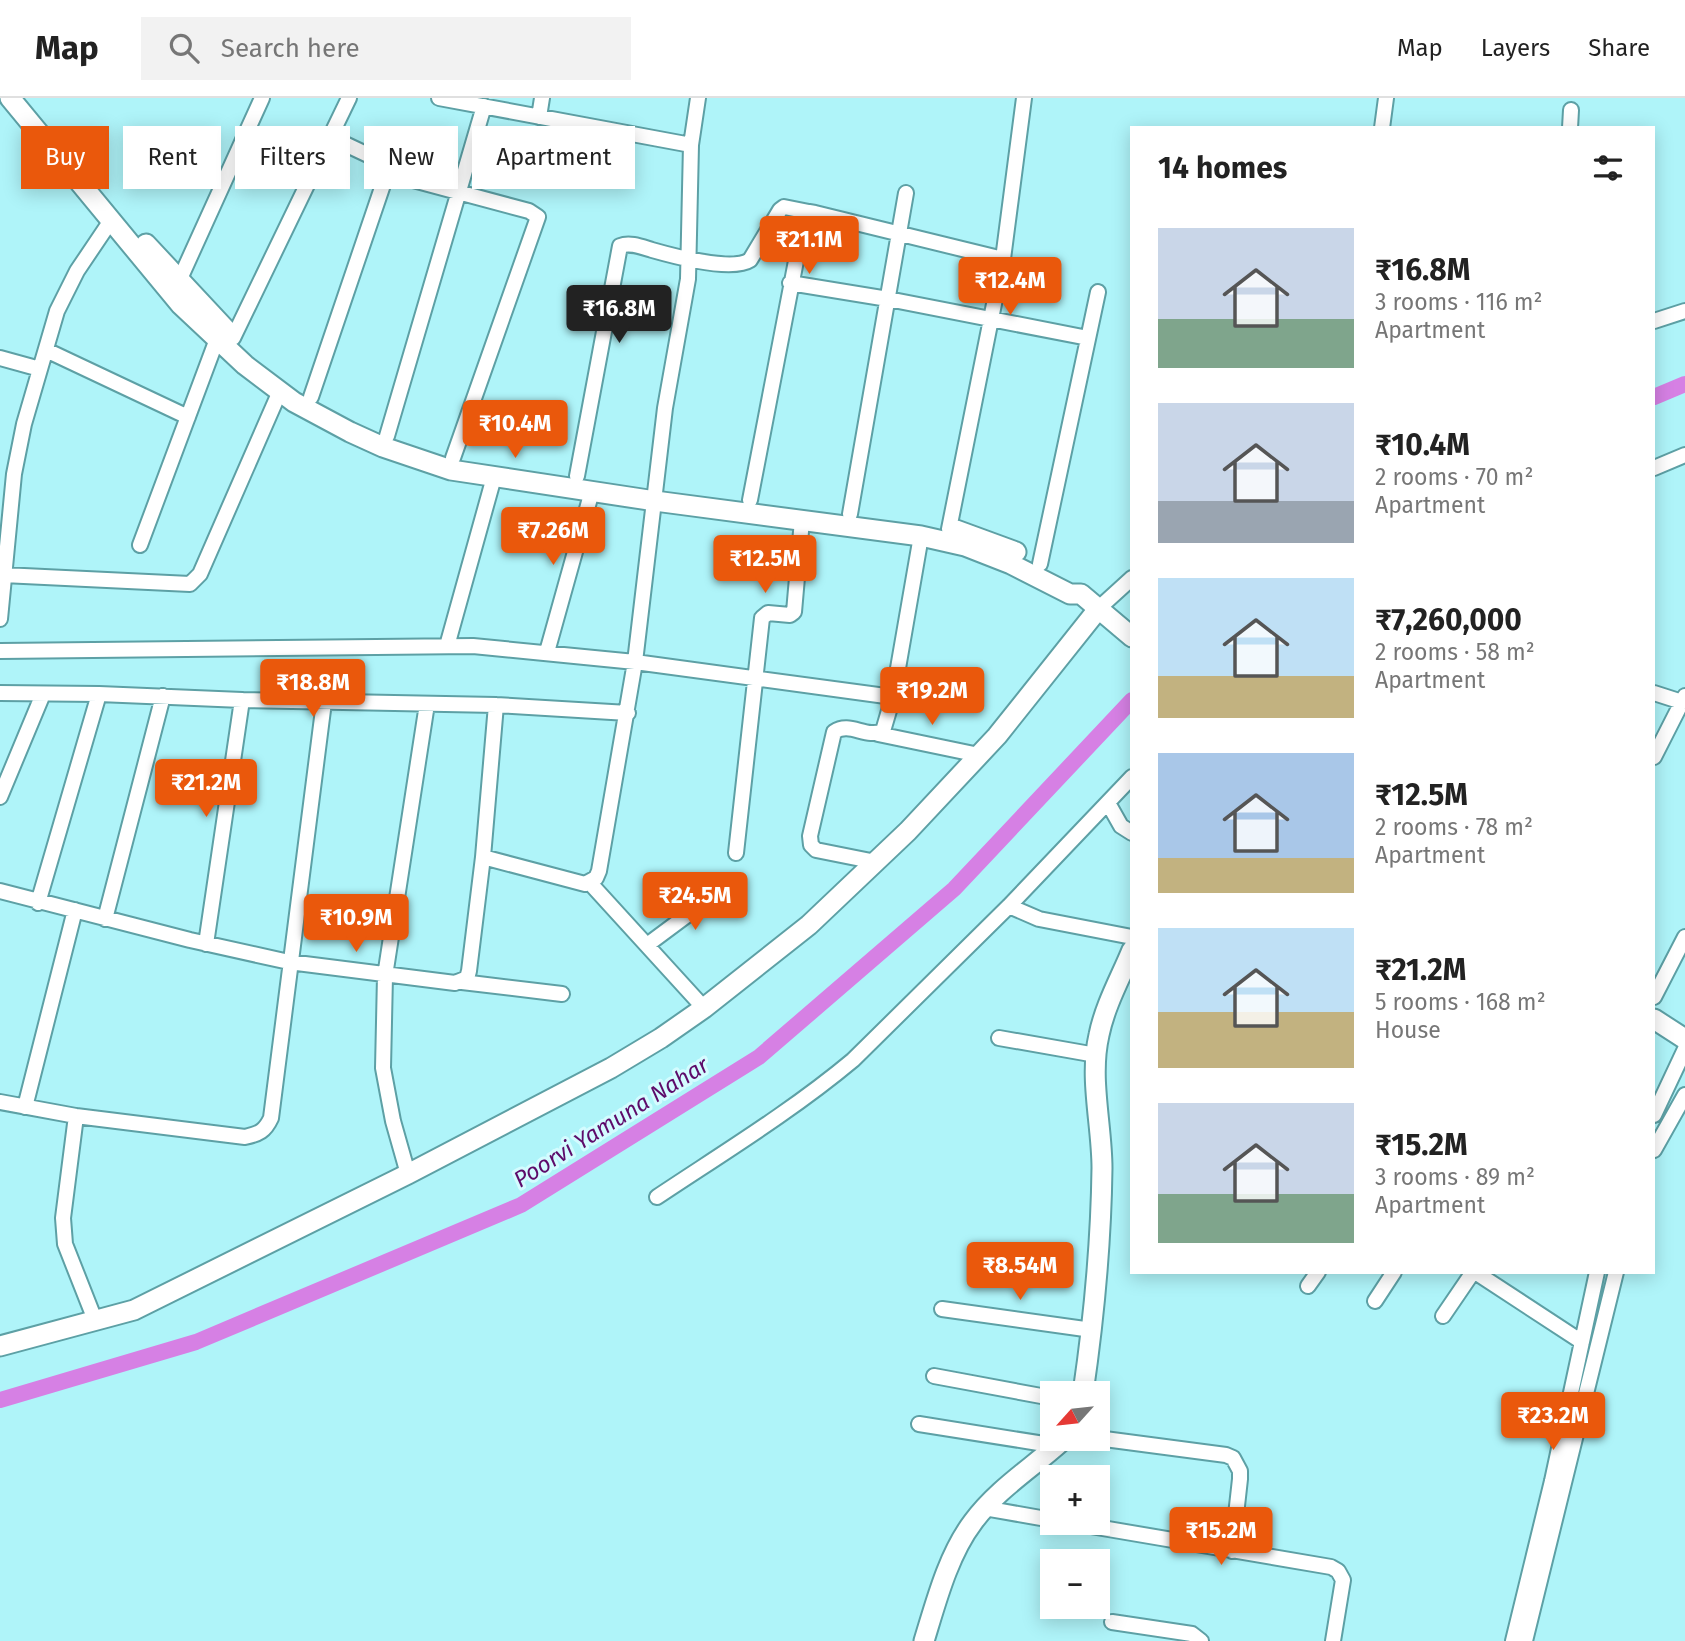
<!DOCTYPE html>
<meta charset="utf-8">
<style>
:root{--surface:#fff;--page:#f2f2f2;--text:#222;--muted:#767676;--line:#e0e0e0;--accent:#ea580c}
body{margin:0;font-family:"Fira Sans",sans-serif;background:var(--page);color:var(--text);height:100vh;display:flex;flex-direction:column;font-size:26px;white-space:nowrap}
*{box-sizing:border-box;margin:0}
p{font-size:23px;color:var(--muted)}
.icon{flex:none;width:38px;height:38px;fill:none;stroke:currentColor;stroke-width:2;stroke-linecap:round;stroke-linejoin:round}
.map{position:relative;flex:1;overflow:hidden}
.side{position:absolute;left:1130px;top:28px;width:525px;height:1148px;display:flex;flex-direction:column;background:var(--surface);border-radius:0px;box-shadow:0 4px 18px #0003}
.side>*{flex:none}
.top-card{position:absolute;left:21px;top:28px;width:665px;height:63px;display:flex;gap:14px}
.needle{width:46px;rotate:243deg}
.controls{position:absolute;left:1040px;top:1283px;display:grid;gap:14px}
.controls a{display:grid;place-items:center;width:70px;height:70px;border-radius:0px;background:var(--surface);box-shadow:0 4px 18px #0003;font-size:35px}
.price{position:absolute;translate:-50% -60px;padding:0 16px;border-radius:7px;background:var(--accent);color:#fff;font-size:23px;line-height:46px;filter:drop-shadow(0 2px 4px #0008)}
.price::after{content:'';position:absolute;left:50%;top:42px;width:21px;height:16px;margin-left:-10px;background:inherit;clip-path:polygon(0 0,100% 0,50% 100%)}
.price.current{background:#222;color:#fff}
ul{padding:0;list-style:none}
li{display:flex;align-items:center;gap:21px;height:175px;padding:0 28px}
li span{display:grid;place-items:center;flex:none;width:196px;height:140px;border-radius:0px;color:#555}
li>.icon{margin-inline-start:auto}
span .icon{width:84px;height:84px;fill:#fffc;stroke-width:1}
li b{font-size:30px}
h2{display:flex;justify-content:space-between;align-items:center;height:84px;padding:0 28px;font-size:30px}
.pill{padding:0 24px;border-radius:0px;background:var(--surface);box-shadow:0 4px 18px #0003;font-size:24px;line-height:63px}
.pill.current{background:var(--accent);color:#fff}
header{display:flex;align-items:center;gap:42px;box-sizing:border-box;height:98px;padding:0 35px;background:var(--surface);border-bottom:2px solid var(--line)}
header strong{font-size:33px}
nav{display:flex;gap:38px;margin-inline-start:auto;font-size:24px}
.search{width:490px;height:63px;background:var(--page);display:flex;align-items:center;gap:18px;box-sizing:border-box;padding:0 24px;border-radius:0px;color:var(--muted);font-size:26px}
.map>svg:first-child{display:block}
</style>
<header>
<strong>Map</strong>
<div class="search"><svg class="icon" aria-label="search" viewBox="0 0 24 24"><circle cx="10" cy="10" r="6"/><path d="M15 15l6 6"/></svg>Search here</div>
<nav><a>Map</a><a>Layers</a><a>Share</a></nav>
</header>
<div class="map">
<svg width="1685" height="1543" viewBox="0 0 1685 1543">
<rect width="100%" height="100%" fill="#aff4f9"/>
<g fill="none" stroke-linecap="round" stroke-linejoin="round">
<path stroke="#d680e4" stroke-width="16" d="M1654 299 1685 286
M0 1302 196 1244 521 1107 759 959 954 791 1132 602"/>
<g stroke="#5da0a5" stroke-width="18">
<path id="street" d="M439 0 691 47
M539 19 542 0
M1382 30 1386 0
M1570 30 1571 12
M387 75 529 113 538 119 453 360
M179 183 262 0
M790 185 888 201 1088 240
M1654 223 1685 213
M233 240 349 0
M46 252 188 319
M0 260 40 271
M311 299 387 75 383 64 330 39
M387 338 484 8
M1654 370 1685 357
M577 378 620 148C630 144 642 149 652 152 673 158 732 174 750 162L780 112 784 109 809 114
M750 402 805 116 809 114 815 115 1003 161
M850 416 906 95
M949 431 1003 161 1024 0
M140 447 217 241
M1040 466 1098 194
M3 477 190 486 200 476 280 293
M1099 510 1132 480
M0 521 14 376 24 326 57 213 77 173 110 124
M447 548 494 379
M0 553 473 548 635 564 893 599 921 438
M547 554 592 393
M0 595 99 596 242 602 496 607 628 615
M1654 595 1682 604
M878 636 979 657
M1654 659 1685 598
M0 699 43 596
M1108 705 1121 728 1132 735
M736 755 762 520 768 515 790 517 794 514 802 422
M483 759 585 786 596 780 599 773 635 564 665 310 688 181 691 47 698 0
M876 764 816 752 811 747 810 738 834 634C850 623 866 641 883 633L893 599
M590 785 704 910
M0 793 190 842 289 864 455 885 467 880 469 873 483 759 496 607
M38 805 99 596
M1009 808 1039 821 1132 839
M105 821 163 598
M206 846 242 602
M647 847 721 792
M462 884 562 896
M1654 899 1685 839
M999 940 1096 957
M0 1004 76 1018 245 1039C259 1036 265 1033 271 1020L324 604
M25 1009 75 812
M1654 1017 1685 951
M76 1018 63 1120 65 1146 95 1222
M1654 1052 1685 997
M408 1076 393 1023 383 970 385 878 427 606
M657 1099C723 1055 792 1013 853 962L1009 808 1132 679
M1475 1174 1582 1244
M1308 1188 1318 1174
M1375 1203 1394 1174
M942 1211 1092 1232
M1443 1218 1473 1174
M934 1278 1052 1300
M919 1326 1057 1348
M1097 1340 1226 1357 1233 1360 1240 1373V1381L1232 1453
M984 1410 1052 1422
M1067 1424 1331 1469 1338 1473 1343 1482 1333 1543
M1112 1524 1192 1536 1201 1543
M1513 1543 1552 1383 1597 1174
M1525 1543 1616 1174"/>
</g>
<g stroke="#5da0a5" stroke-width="23">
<path id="secondary" d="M10 0 180 206 245 267 294 304 350 334 383 349 451 372 655 403 921 438 965 448 1011 466 1070 496H1081L1132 539
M146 146 231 237
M956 432 1016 454
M1654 921 1685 941
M0 1248 134 1212 408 1076 611 970 661 940 704 910 809 827 908 733 997 638 1099 510
M1083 1295C1094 1220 1101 1146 1102 1070 1102 1027 1089 980 1099 937 1105 907 1121 879 1132 852
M924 1543C936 1504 948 1457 973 1424 998 1390 1035 1368 1065 1340"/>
</g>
<use href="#street" stroke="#fff" stroke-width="14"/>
<use href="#secondary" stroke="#fff" stroke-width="19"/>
</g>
<g text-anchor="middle" stroke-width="6" stroke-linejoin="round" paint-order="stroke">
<g font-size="23" font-style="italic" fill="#5d0b6a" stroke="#d4fcff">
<text transform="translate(611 1024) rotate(-32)" y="8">Poorvi Yamuna Nahar</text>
</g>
</g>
</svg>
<div class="controls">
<a><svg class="needle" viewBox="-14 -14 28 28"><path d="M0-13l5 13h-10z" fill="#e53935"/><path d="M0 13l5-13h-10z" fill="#767676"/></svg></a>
<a>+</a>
<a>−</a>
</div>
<b class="price" style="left:809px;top:178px">₹21.1M</b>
<b class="price" style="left:1010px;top:219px">₹12.4M</b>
<b class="price current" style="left:619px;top:247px">₹16.8M</b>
<b class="price" style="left:515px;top:362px">₹10.4M</b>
<b class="price" style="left:553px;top:469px">₹7.26M</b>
<b class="price" style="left:765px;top:497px">₹12.5M</b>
<b class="price" style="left:313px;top:621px">₹18.8M</b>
<b class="price" style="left:932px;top:629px">₹19.2M</b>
<b class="price" style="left:206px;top:721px">₹21.2M</b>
<b class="price" style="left:695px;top:834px">₹24.5M</b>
<b class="price" style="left:356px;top:856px">₹10.9M</b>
<b class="price" style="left:1020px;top:1204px">₹8.54M</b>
<b class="price" style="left:1553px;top:1354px">₹23.2M</b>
<b class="price" style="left:1221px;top:1469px">₹15.2M</b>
<div class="top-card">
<a class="pill current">Buy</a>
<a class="pill">Rent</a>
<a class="pill">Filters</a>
<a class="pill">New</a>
<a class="pill">Apartment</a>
</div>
<section class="side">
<h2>14 homes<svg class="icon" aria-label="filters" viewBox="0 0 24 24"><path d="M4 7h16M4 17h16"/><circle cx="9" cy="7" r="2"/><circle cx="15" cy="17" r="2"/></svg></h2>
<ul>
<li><span style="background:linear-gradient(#c9d6e8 65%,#7fa58c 0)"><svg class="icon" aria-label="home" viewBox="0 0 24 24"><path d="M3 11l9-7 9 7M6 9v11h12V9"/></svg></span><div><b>₹16.8M</b><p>3 rooms · 116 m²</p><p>Apartment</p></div></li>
<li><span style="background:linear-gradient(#c9d6e8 70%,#9aa5b1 0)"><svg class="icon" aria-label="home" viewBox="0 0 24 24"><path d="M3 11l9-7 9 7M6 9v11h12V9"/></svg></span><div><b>₹10.4M</b><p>2 rooms · 70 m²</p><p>Apartment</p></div></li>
<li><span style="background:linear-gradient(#bfe0f5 70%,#c2b280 0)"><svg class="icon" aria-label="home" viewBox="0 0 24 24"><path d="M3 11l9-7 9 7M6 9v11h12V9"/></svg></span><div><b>₹7,260,000</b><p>2 rooms · 58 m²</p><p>Apartment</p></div></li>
<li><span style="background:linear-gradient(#a9c7e8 75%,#c2b280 0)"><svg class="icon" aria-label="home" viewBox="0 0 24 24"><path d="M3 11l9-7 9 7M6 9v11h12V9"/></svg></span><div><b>₹12.5M</b><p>2 rooms · 78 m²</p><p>Apartment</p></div></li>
<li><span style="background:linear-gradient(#bfe0f5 60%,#c2b280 0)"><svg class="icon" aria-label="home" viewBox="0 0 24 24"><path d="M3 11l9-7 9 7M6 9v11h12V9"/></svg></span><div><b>₹21.2M</b><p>5 rooms · 168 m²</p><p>House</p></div></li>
<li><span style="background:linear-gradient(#c9d6e8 65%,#7fa58c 0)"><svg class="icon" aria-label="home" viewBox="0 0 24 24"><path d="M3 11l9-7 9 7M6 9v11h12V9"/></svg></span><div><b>₹15.2M</b><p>3 rooms · 89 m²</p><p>Apartment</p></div></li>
</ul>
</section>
</div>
